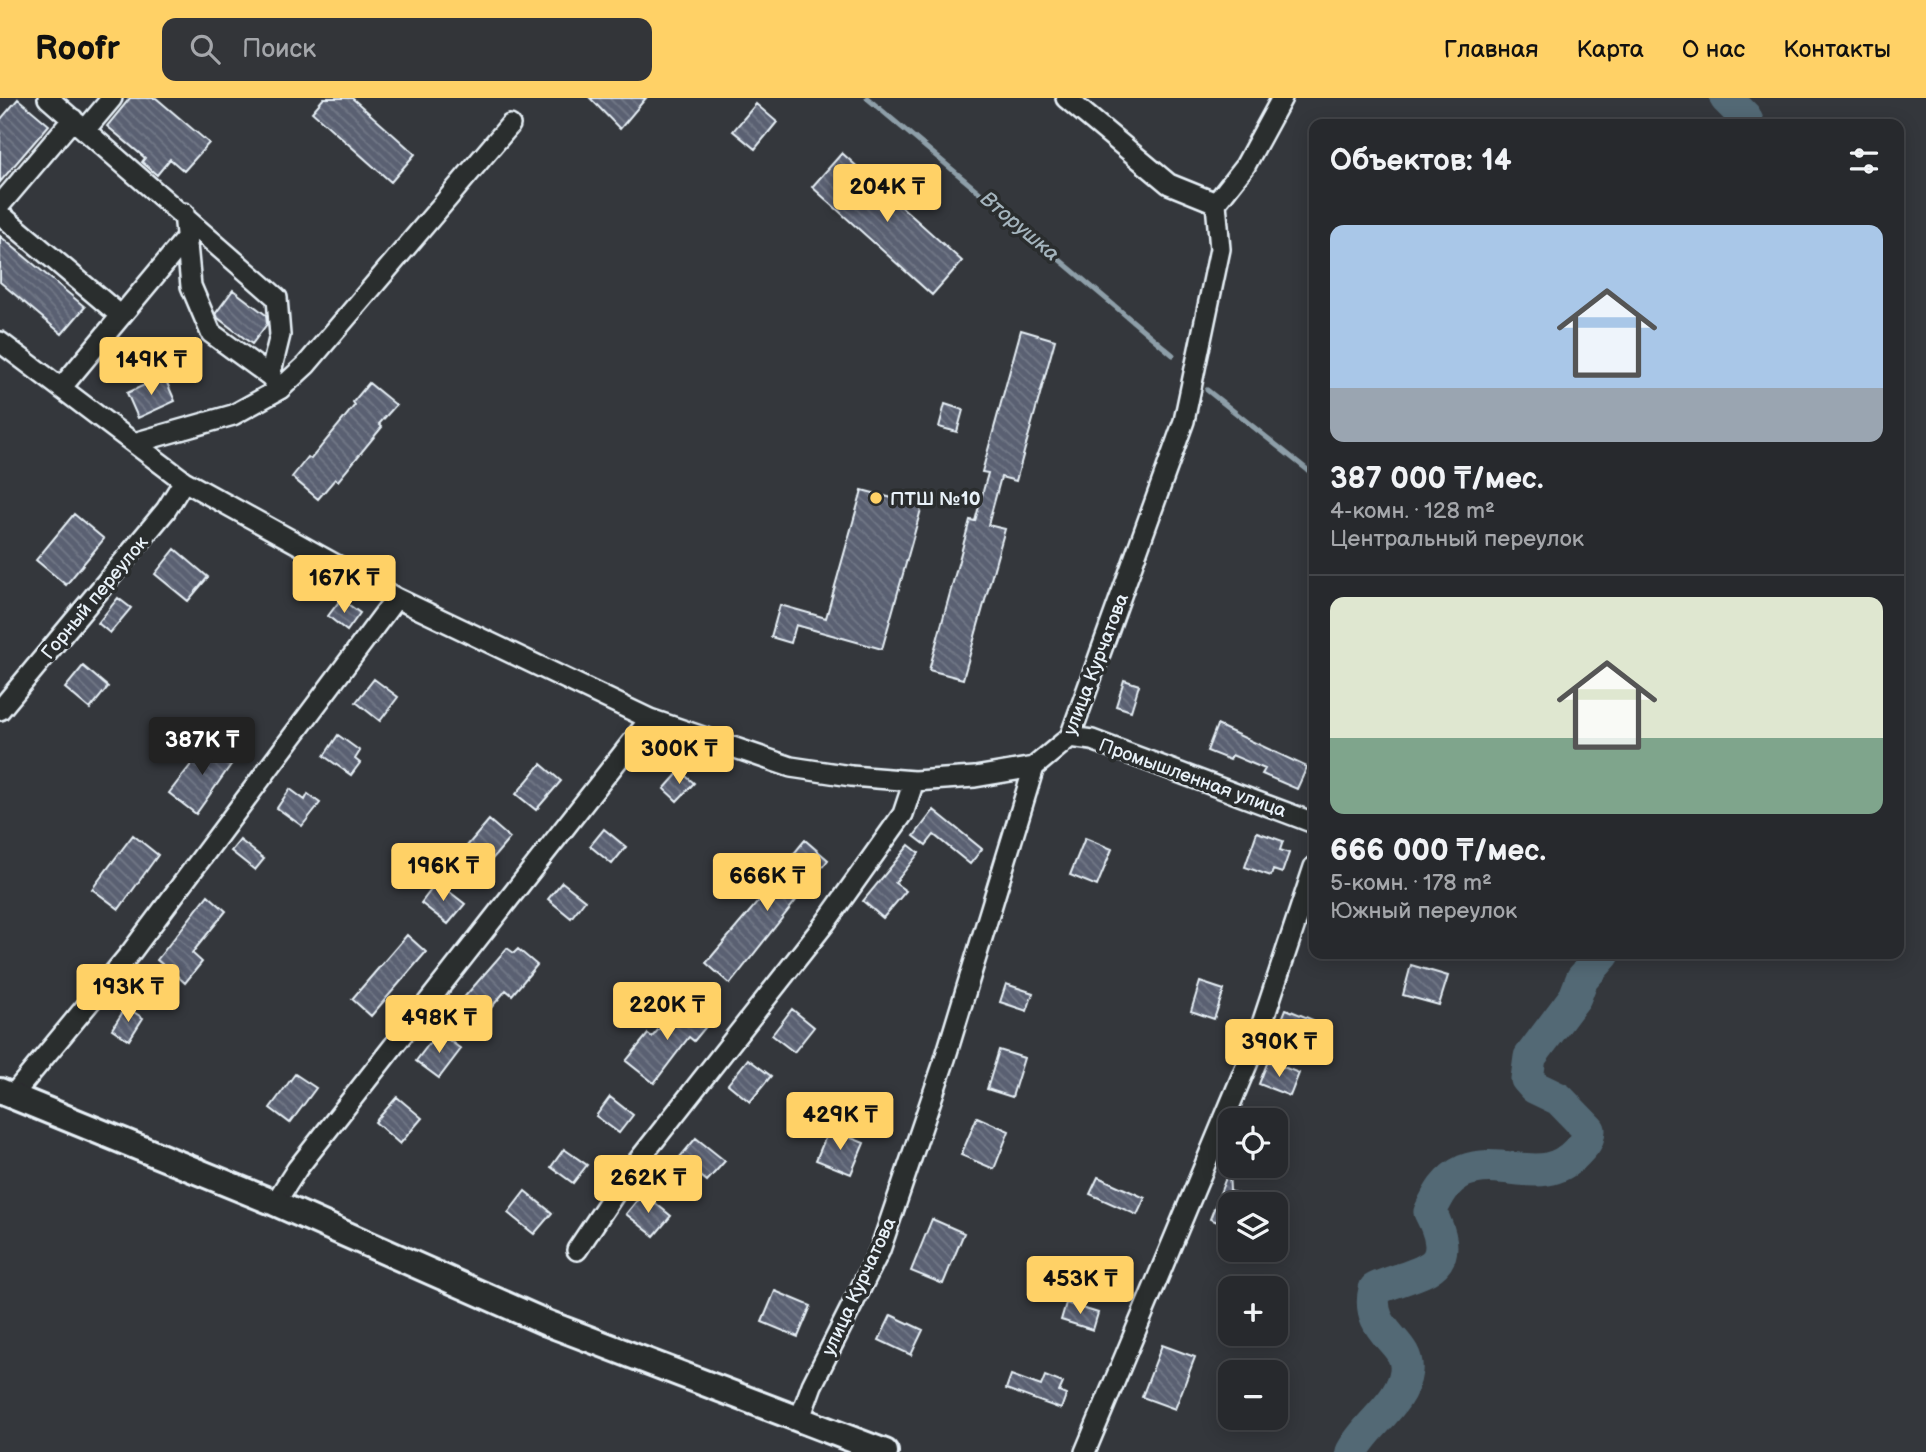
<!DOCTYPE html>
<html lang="ru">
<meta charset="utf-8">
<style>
:root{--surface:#27292d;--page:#333539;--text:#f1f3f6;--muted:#a4a6aa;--line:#434549;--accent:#ffd166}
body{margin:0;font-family:"Balsamiq Sans",sans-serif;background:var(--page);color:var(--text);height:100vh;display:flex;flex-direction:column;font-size:26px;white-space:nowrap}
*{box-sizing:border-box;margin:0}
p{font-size:23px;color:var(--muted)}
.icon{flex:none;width:38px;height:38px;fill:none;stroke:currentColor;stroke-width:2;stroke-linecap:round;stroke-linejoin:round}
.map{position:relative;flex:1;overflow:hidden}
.side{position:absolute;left:1309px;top:21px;width:595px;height:840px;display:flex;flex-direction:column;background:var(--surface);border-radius:14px;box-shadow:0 4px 18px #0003,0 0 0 2px var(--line)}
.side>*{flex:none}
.buttons{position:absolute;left:1218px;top:1010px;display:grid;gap:14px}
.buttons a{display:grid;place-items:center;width:70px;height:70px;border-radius:14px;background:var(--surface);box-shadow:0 4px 18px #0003,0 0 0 2px var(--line);font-size:35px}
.price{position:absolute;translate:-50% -60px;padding:0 16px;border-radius:7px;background:var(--accent);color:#111;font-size:23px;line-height:46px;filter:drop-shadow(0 2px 4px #0008)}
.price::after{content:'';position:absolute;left:50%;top:42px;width:21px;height:16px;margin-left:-10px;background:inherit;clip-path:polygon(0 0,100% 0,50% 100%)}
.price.on{background:#222;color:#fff}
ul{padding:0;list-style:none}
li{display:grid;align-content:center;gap:14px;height:371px;padding:0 21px}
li+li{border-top:2px solid var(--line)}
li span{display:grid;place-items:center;height:217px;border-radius:14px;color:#555}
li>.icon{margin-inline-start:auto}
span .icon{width:126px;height:126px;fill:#fffc;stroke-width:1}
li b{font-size:30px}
h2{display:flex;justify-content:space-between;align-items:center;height:84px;padding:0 21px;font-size:30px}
header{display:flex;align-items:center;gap:42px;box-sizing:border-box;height:98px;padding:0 35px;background:var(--accent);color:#111}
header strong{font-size:33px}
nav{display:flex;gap:38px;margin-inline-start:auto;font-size:24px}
.search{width:490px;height:63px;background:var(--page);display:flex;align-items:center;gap:18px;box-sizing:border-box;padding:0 24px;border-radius:14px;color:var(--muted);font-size:26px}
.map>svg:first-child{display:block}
</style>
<header>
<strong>Roofr</strong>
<div class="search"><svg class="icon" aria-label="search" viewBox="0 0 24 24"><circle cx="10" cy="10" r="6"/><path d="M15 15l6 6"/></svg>Поиск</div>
<nav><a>Главная</a><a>Карта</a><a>О нас</a><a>Контакты</a></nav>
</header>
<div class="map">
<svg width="1926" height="1354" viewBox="0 0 1926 1354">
<defs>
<pattern id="building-back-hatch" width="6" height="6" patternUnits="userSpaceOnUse" patternTransform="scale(1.75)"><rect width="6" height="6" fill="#5a6172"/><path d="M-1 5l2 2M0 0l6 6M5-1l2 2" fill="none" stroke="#727887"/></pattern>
</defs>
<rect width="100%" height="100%" fill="#34373c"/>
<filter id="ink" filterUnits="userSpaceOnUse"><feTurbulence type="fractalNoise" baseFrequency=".0143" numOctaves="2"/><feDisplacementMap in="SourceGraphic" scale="14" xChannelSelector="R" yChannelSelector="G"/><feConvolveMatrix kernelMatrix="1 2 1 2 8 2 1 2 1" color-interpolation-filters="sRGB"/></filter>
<g filter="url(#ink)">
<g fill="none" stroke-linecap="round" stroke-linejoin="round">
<path stroke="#8e9fa9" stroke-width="5" d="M867 0 1173 257
M1207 292 1314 377"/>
<path stroke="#526975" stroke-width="33" d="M1726 0 1745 19 1748 26
M1352 1354C1366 1326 1402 1306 1406 1273 1410 1242 1364 1235 1375 1191 1418 1172 1462 1176 1430 1114 1438 1097 1446 1081 1464 1073 1504 1057 1543 1091 1577 1054 1585 1046 1588 1043 1589 1032L1559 1001 1534 989 1527 981 1530 959 1575 899 1582 881 1604 856"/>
</g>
<path fill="url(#building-back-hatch)" stroke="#e8f1f8" stroke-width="2" d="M130 0H156L209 45 184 73 170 61 157 77 142 64 145 60 107 28Z
M324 0H352L415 56 391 84 312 14Z
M590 0H646L620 31Z
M18 1 49 27 0 84V22Z
M756 6 777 24 755 51 733 33Z
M842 55 962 163 932 197 812 89Z
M0 138 85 209 62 236 0 184Z
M233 192 266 217 267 226 252 246 218 220 216 215Z
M1021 232 1055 242 1016 383 1001 379 988 427 1005 431 963 581 929 572 970 422 975 423 988 375 982 374Z
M164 278 175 303 138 320 127 295Z
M369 285 396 307 379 326 382 329 338 383 335 381 318 401 292 379 308 359 311 361 355 307 353 304Z
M945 306 963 312 957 334 939 329Z
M862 392 922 408 882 551 796 527 791 545 771 539 780 507 826 520Z
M74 416 104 441 66 487 36 462Z
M175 451 208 479 188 503 155 476Z
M118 500 131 510 110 535 98 525Z
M341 501 360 515 347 533 328 518Z
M83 568 108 589 90 611 65 590Z
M374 581 398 599 380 623 356 604Z
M1124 582 1139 587 1131 613 1116 608Z
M1217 627 1307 669 1297 691 1262 676 1265 671 1232 657 1230 662 1207 653Z
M338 637 360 653 355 661 360 665 351 677 324 658Z
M210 642 235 661 196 716 169 695Z
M541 666 561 683 536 712 516 696Z
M680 673 694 685 677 703 664 691Z
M290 691 305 702 308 696 320 705 302 728 277 710Z
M934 712 982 751 970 766 934 737 926 747 914 738Z
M489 722 510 740 488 766 467 748Z
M604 731 626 749 612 766 590 748Z
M1257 734 1283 743 1280 752 1289 755 1282 775 1273 772 1271 778 1245 769Z
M133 737 158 757 119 811 92 791Z
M1085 740 1112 751 1097 788 1070 777Z
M240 742 264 761 255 772 231 753Z
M805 742 828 762 730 886 706 865 785 772 782 770Z
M909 747 919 755 895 785 906 793 883 820 863 803Z
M437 784 465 806 448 826 421 805Z
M562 784 585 802 571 820 548 801Z
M208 797 226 813 192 855 202 864 185 885 175 876 168 885 156 876 163 867 157 862Z
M407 837 426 854 371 918 352 901Z
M507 850 514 855 518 851 537 867 512 897 506 892 475 929 454 911Z
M1411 867 1448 878 1439 907 1403 897Z
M1200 884 1224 892 1214 921 1191 913Z
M1006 886 1033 895 1027 913 1000 904Z
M683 904 709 925 694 943 689 939 654 985 626 963 648 936 652 939Z
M126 909 143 920 129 942 112 931Z
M792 911 814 929 794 954 772 937Z
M1286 911 1313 922 1305 942 1278 931Z
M438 934 461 951 439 980 416 963Z
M999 952 1024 960 1012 999 987 991Z
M748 961 771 978 750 1004 728 986Z
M1268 963 1299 975 1290 998 1259 986Z
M295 976 316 990 290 1025 270 1010Z
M397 999 422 1020 400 1046 375 1024Z
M610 999 633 1017 619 1035 596 1018Z
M977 1019 1009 1033 994 1071 961 1057Z
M829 1031 864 1045 851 1076 816 1062Z
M696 1040 725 1063 707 1083 679 1060Z
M564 1051 587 1067 573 1085 551 1069Z
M1229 1072 1230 1093 1262 1105 1230 1106V1129L1210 1121Z
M1098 1079 1145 1100 1137 1117 1090 1096Z
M525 1093 552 1115 534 1136 508 1115Z
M643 1095 671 1118 654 1138 626 1116Z
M932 1121 964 1135 943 1186 911 1173Z
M775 1193 811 1208 798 1239 762 1224Z
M1066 1205 1098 1215 1093 1232 1061 1222Z
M891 1217 923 1232 911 1257 879 1242Z
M1162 1247 1195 1259 1175 1311 1142 1299Z
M1011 1277 1041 1288 1045 1278 1063 1285 1059 1294 1066 1297 1061 1311 1006 1291Z"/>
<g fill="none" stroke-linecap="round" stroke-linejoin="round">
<g stroke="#e8f1f8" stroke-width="24">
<path id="minor" d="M48 0 277 200 280 237 270 278 280 291
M1066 0 1169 86 1216 105
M85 32 112 0
M0 107 73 21
M184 115 191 188 211 235 270 278
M0 116 121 218
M0 244 184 383 396 500 650 621 791 669 851 678 914 683 975 679 1034 669
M61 290 186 140
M134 345 233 317 280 291 306 267 510 27
M0 612 166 412 184 383
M1070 639 1092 642 1314 725
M12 998 132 853 396 500
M275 1105 297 1071 650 621
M577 1152 627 1077 826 824 903 716 914 683
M800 1320 812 1287 880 1152 945 961 1034 669 1070 639 1184 323 1220 151 1216 105 1245 68 1282 0
M1085 1354 1255 947 1314 769"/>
</g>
<g stroke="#e8f1f8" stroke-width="30">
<path id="major" d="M0 993 275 1105 547 1225 885 1354"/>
</g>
<use href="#minor" stroke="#2a2d2e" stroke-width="19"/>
<use href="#major" stroke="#2a2d2e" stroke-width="24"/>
</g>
</g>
<circle fill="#ffd166" stroke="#2a2d2e" stroke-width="2.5" cx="876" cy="400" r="7"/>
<g text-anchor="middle" stroke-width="7" stroke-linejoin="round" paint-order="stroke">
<g font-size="19" font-weight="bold" fill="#e8f1f8" stroke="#2a2d2e" text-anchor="start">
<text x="890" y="407">ПТШ №10</text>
</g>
<g font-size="19" fill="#e8f1f8" stroke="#2a2d2e">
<text transform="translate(94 499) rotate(-50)" y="7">Горный переулок</text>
<text transform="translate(1095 566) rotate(-69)" y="7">улица Курчатова</text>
<text transform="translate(1193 679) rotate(20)" y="7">Промышленная улица</text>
<text transform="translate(858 1188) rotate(-65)" y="7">улица Курчатова</text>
</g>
<g font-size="21" font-style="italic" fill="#a4b4bd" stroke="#2a2d2e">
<text transform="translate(1020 128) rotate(40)" y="7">Вторушка</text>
</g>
</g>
</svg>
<div class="buttons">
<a><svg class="icon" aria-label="locate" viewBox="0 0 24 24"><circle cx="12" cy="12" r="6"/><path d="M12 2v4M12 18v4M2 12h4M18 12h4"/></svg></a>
<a><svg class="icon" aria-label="layers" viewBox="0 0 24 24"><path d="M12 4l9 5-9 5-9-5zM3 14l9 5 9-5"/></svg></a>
<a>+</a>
<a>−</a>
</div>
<b class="price" style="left:887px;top:126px">204K ₸</b>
<b class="price" style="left:151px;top:299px">149K ₸</b>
<b class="price" style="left:344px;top:517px">167K ₸</b>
<b class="price on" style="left:202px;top:679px">387K ₸</b>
<b class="price" style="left:679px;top:688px">300K ₸</b>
<b class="price" style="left:443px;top:805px">196K ₸</b>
<b class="price" style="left:767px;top:815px">666K ₸</b>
<b class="price" style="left:128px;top:926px">193K ₸</b>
<b class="price" style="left:667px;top:944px">220K ₸</b>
<b class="price" style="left:439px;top:957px">498K ₸</b>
<b class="price" style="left:1279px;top:981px">390K ₸</b>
<b class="price" style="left:840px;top:1054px">429K ₸</b>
<b class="price" style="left:648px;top:1117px">262K ₸</b>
<b class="price" style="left:1080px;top:1218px">453K ₸</b>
<section class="side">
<h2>Объектов: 14<svg class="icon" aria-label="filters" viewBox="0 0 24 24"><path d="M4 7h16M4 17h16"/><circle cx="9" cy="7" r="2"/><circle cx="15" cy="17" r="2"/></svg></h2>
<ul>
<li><span style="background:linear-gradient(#a9c7e8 75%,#9aa5b1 0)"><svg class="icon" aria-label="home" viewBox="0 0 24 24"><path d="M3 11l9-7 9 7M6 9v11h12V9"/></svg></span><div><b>387 000 ₸/мес.</b><p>4-комн. · 128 m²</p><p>Центральный переулок</p></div></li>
<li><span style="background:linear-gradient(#dfe7d0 65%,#7fa58c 0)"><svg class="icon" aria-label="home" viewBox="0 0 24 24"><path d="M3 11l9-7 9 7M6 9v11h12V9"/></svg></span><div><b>666 000 ₸/мес.</b><p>5-комн. · 178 m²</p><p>Южный переулок</p></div></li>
</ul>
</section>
</div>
